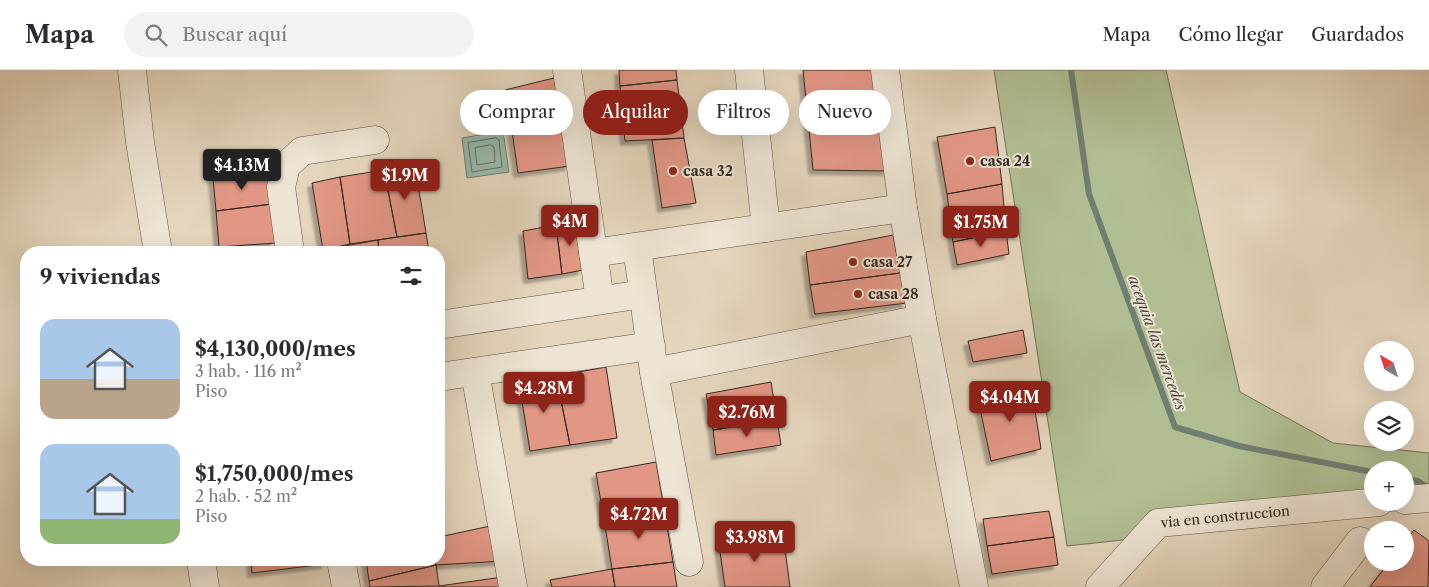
<!DOCTYPE html>
<html lang="es">
<meta charset="utf-8">
<style>
:root{--surface:#fff;--page:#f2f2f3;--text:#2b2b33;--muted:#7c7c81;--line:#e1e1e2;--accent:#8f2418}
body{margin:0;font-family:"Libre Caslon Text",serif;background:var(--page);color:var(--text);height:100vh;display:flex;flex-direction:column;font-size:19px;white-space:nowrap}
*{box-sizing:border-box;margin:0}
p{font-size:16px;color:var(--muted)}
.icon{flex:none;width:28px;height:28px;fill:none;stroke:currentColor;stroke-width:2;stroke-linecap:round;stroke-linejoin:round}
.map{position:relative;flex:1;overflow:hidden}
.panel{position:absolute;left:20px;top:176px;width:425px;height:320px;display:flex;flex-direction:column;background:var(--surface);border-radius:20px;box-shadow:0 5px 20px #0002}
.panel>*{flex:none}
.top-card{position:absolute;left:460px;top:20px;width:475px;height:45px;display:flex;gap:10px}
.needle{width:32px;rotate:321deg}
.tools{position:absolute;left:1364px;top:271px;display:grid;gap:10px}
.tools a{display:grid;place-items:center;width:50px;height:50px;border-radius:50%;background:var(--surface);box-shadow:0 5px 20px #0002;font-size:25px}
.price{position:absolute;translate:-50% -42px;padding:0 11px;border-radius:5px;background:var(--accent);color:#fff;font-size:16px;line-height:32px;filter:drop-shadow(0 1px 2px #0008)}
.price::after{content:'';position:absolute;left:50%;top:30px;width:15px;height:11px;margin-left:-8px;background:inherit;clip-path:polygon(0 0,100% 0,50% 100%)}
.price.active{background:#222;color:#fff}
ul{padding:0;list-style:none}
li{display:flex;align-items:center;gap:15px;height:125px;padding:0 20px}
li span{display:grid;place-items:center;flex:none;width:140px;height:100px;border-radius:15px;color:#555}
li>.icon{margin-inline-start:auto}
span .icon{width:60px;height:60px;fill:#fffc;stroke-width:1}
li b{font-size:21px}
h2{display:flex;justify-content:space-between;align-items:center;height:60px;padding:0 20px;font-size:21px}
.chip{padding:0 18px;border-radius:22px;background:var(--surface);box-shadow:0 5px 20px #0002;font-size:18px;line-height:45px}
.chip.active{background:var(--accent);color:#fff}
header{display:flex;align-items:center;gap:30px;box-sizing:border-box;height:70px;padding:0 25px;background:var(--surface);border-bottom:1px solid var(--line)}
header strong{font-size:24px}
nav{display:flex;gap:28px;margin-inline-start:auto;font-size:18px}
.search{width:350px;height:45px;background:var(--page);display:flex;align-items:center;gap:12px;box-sizing:border-box;padding:0 18px;border-radius:28px;color:var(--muted);font-size:19px}
.map>svg:first-child{display:block}
</style>
<header>
<strong>Mapa</strong>
<div class="search"><svg class="icon" aria-label="search" viewBox="0 0 24 24"><circle cx="10" cy="10" r="6"/><path d="M15 15l6 6"/></svg>Buscar aquí</div>
<nav><a>Mapa</a><a>Cómo llegar</a><a>Guardados</a></nav>
</header>
<div class="map">
<svg width="1429" height="517" viewBox="0 0 1429 517">
<defs>
<filter id="shadow"><feDropShadow dx="-4.5" dy="4.5" stdDeviation="1" flood-color="#0004"/></filter>
</defs>
<rect width="100%" height="100%" fill="#e4d5bc"/>
<filter id="stains"><feTurbulence type="fractalNoise" baseFrequency=".004" numOctaves="4"/><feColorMatrix values="0 0 0 0 .2 0 0 0 0 .09 0 0 0 0 .02 0 0 0 .5 -.17"/></filter>
<radialGradient id="worn" r=".72"><stop offset=".6" stop-color="#630" stop-opacity="0"/><stop offset="1" stop-color="#630" stop-opacity=".3"/></radialGradient>
<path fill="#b1be93" stroke="#727359" fill-rule="evenodd" d="M994 0H1166L1240 322 1333 373 1429 383V437L1067 476ZM1372 400H1405V432H1372Z"/>
<path fill="#97b9aa" stroke="#6f7f72" d="M503 61 509 102 467 108 462 68Z"/>
<g fill="none" stroke-linecap="round" stroke-linejoin="round">
<path stroke="#657064" stroke-width="1" d="M496 68 499 70 502 97 472 102 468 73Z
M491 75 494 77 495 92 477 95 475 78Z"/>
<path stroke="#6f7f72" stroke-width="6" d="M1071 0 1089 124 1175 357 1239 376 1372 402
M1405 409 1418 411 1429 419"/>
</g>
<path fill="#e29785" stroke="#33281f" filter="url(#shadow)" d="M619 0H676L677 10 620 16Z
M803 0H875L888 101 813 100Z
M554 8 562 52 512 61 505 20Z
M677 10 681 42 622 46 620 16Z
M681 42 684 68 625 71 622 46Z
M562 52 570 96 518 103 512 61Z
M995 57 1002 114 947 124 937 67Z
M684 68 696 133 662 138 652 70Z
M415 96 426 163 397 167 384 100Z
M384 100 397 167 350 174 340 107Z
M268 101 272 134 216 141 213 108Z
M340 107 350 174 323 180 312 113Z
M1002 114 1006 161 953 172 947 124Z
M272 134 276 173 219 177 216 141Z
M578 151 583 200 562 204 556 155Z
M556 155 562 204 528 209 523 161Z
M1006 161 1009 184 957 195 953 172Z
M426 163 429 182H379L378 170Z
M893 165 900 203 810 215 806 182Z
M378 170 379 182H323V180Z
M900 203 907 233 815 244 810 215Z
M1023 260 1027 283 973 292 968 271Z
M606 297 617 368 570 375 556 306Z
M556 306 570 375 530 381 519 313Z
M771 312 777 350 713 360 706 324Z
M1031 314 1041 379 991 391 978 329Z
M777 350 781 375 716 385 713 360Z
M656 392 664 438 604 450 596 403Z
M664 438 673 492 612 499 604 450Z
M1049 441 1054 467 987 476 983 449Z
M495 455 503 491 436 495 435 490H439V467Z
M1414 460 1429 471 1428 517H1370L1389 492H1405V472Z
M783 464 790 517H725L719 475Z
M1054 467 1058 495 992 504 987 476Z
M251 490H326V494L252 503Z
M366 490H435L436 495 369 511Z
M673 492 677 517H615L612 499Z
M436 495 439 516 370 517 369 511Z
M612 499 615 517H552L550 510Z
M503 507 505 517H440L439 516Z"/>
<g fill="none" stroke-linecap="round" stroke-linejoin="round">
<g stroke="#5f5346" stroke-width="29">
<g id="minor">
<path d="M132 0 140 72 158 182"/>
<path d="M567 0 600 230"/>
<path d="M749 0 766 158"/>
<path d="M885 0 903 138 922 249 974 517"/>
<path d="M637 177 654 302 689 492"/>
<path d="M290 182 281 117 286 96 302 81 375 70"/>
<path d="M593 183 903 138"/>
<path d="M439 255 643 224"/>
<path d="M475 302 513 517"/>
<path d="M654 302 922 249"/>
<path d="M439 307 651 276"/>
<path d="M1405 430 1429 428"/>
<path d="M201 490 205 517"/>
<path d="M341 490 346 517"/>
<path id="s1" d="M1100 517 1158 453 1379 432"/>
<path d="M1325 517 1360 471"/>
</g>
</g>
<use href="#minor" stroke="#ede4d3" stroke-width="28"/>
</g>
<g fill="#8f2418" stroke="#ede4d3" stroke-width="2">
<circle cx="970" cy="91" r="5"/>
<circle cx="673" cy="101" r="5"/>
<circle cx="853" cy="192" r="5"/>
<circle cx="858" cy="224" r="5"/>
</g>
<g text-anchor="middle" stroke-width="4" stroke-linejoin="round" paint-order="stroke">
<g font-size="14" font-weight="bold" fill="#33281f" stroke="#ede4d3" text-anchor="start">
<text x="980" y="96">casa 24</text>
<text x="683" y="106">casa 32</text>
<text x="863" y="197">casa 27</text>
<text x="868" y="229">casa 28</text>
</g>
<g font-size="14" fill="#33281f" stroke="#ede4d3">
<text dy="5" stroke="none"><textPath href="#s1" startOffset="154">via en construccion</textPath></text>
</g>
<g font-size="15" font-style="italic" fill="#4c4c42" stroke="#ede4d3">
<text transform="translate(1157 273) rotate(70)" y="5">acequia las mercedes</text>
</g>
</g>
<rect width="100%" height="100%" filter="url(#stains)"/>
<rect width="100%" height="100%" fill="url(#worn)"/>
</svg>
<div class="tools">
<a><svg class="needle" viewBox="-14 -14 28 28"><path d="M0-13l5 13h-10z" fill="#e53935"/><path d="M0 13l5-13h-10z" fill="#7c7c81"/></svg></a>
<a><svg class="icon" aria-label="layers" viewBox="0 0 24 24"><path d="M12 4l9 5-9 5-9-5zM3 14l9 5 9-5"/></svg></a>
<a>+</a>
<a>−</a>
</div>
<b class="price active" style="left:242px;top:121px">$4.13M</b>
<b class="price" style="left:405px;top:131px">$1.9M</b>
<b class="price" style="left:570px;top:177px">$4M</b>
<b class="price" style="left:981px;top:178px">$1.75M</b>
<b class="price" style="left:544px;top:344px">$4.28M</b>
<b class="price" style="left:1010px;top:353px">$4.04M</b>
<b class="price" style="left:747px;top:368px">$2.76M</b>
<b class="price" style="left:639px;top:470px">$4.72M</b>
<b class="price" style="left:755px;top:493px">$3.98M</b>
<div class="top-card">
<a class="chip">Comprar</a>
<a class="chip active">Alquilar</a>
<a class="chip">Filtros</a>
<a class="chip">Nuevo</a>
</div>
<section class="panel">
<h2>9 viviendas<svg class="icon" aria-label="filters" viewBox="0 0 24 24"><path d="M4 7h16M4 17h16"/><circle cx="9" cy="7" r="2"/><circle cx="15" cy="17" r="2"/></svg></h2>
<ul>
<li><span style="background:linear-gradient(#a9c7e8 60%,#b9a48a 0)"><svg class="icon" aria-label="home" viewBox="0 0 24 24"><path d="M3 11l9-7 9 7M6 9v11h12V9"/></svg></span><div><b>$4,130,000/mes</b><p>3 hab. · 116 m²</p><p>Piso</p></div></li>
<li><span style="background:linear-gradient(#a9c7e8 75%,#8fb573 0)"><svg class="icon" aria-label="home" viewBox="0 0 24 24"><path d="M3 11l9-7 9 7M6 9v11h12V9"/></svg></span><div><b>$1,750,000/mes</b><p>2 hab. · 52 m²</p><p>Piso</p></div></li>
</ul>
</section>
</div>
